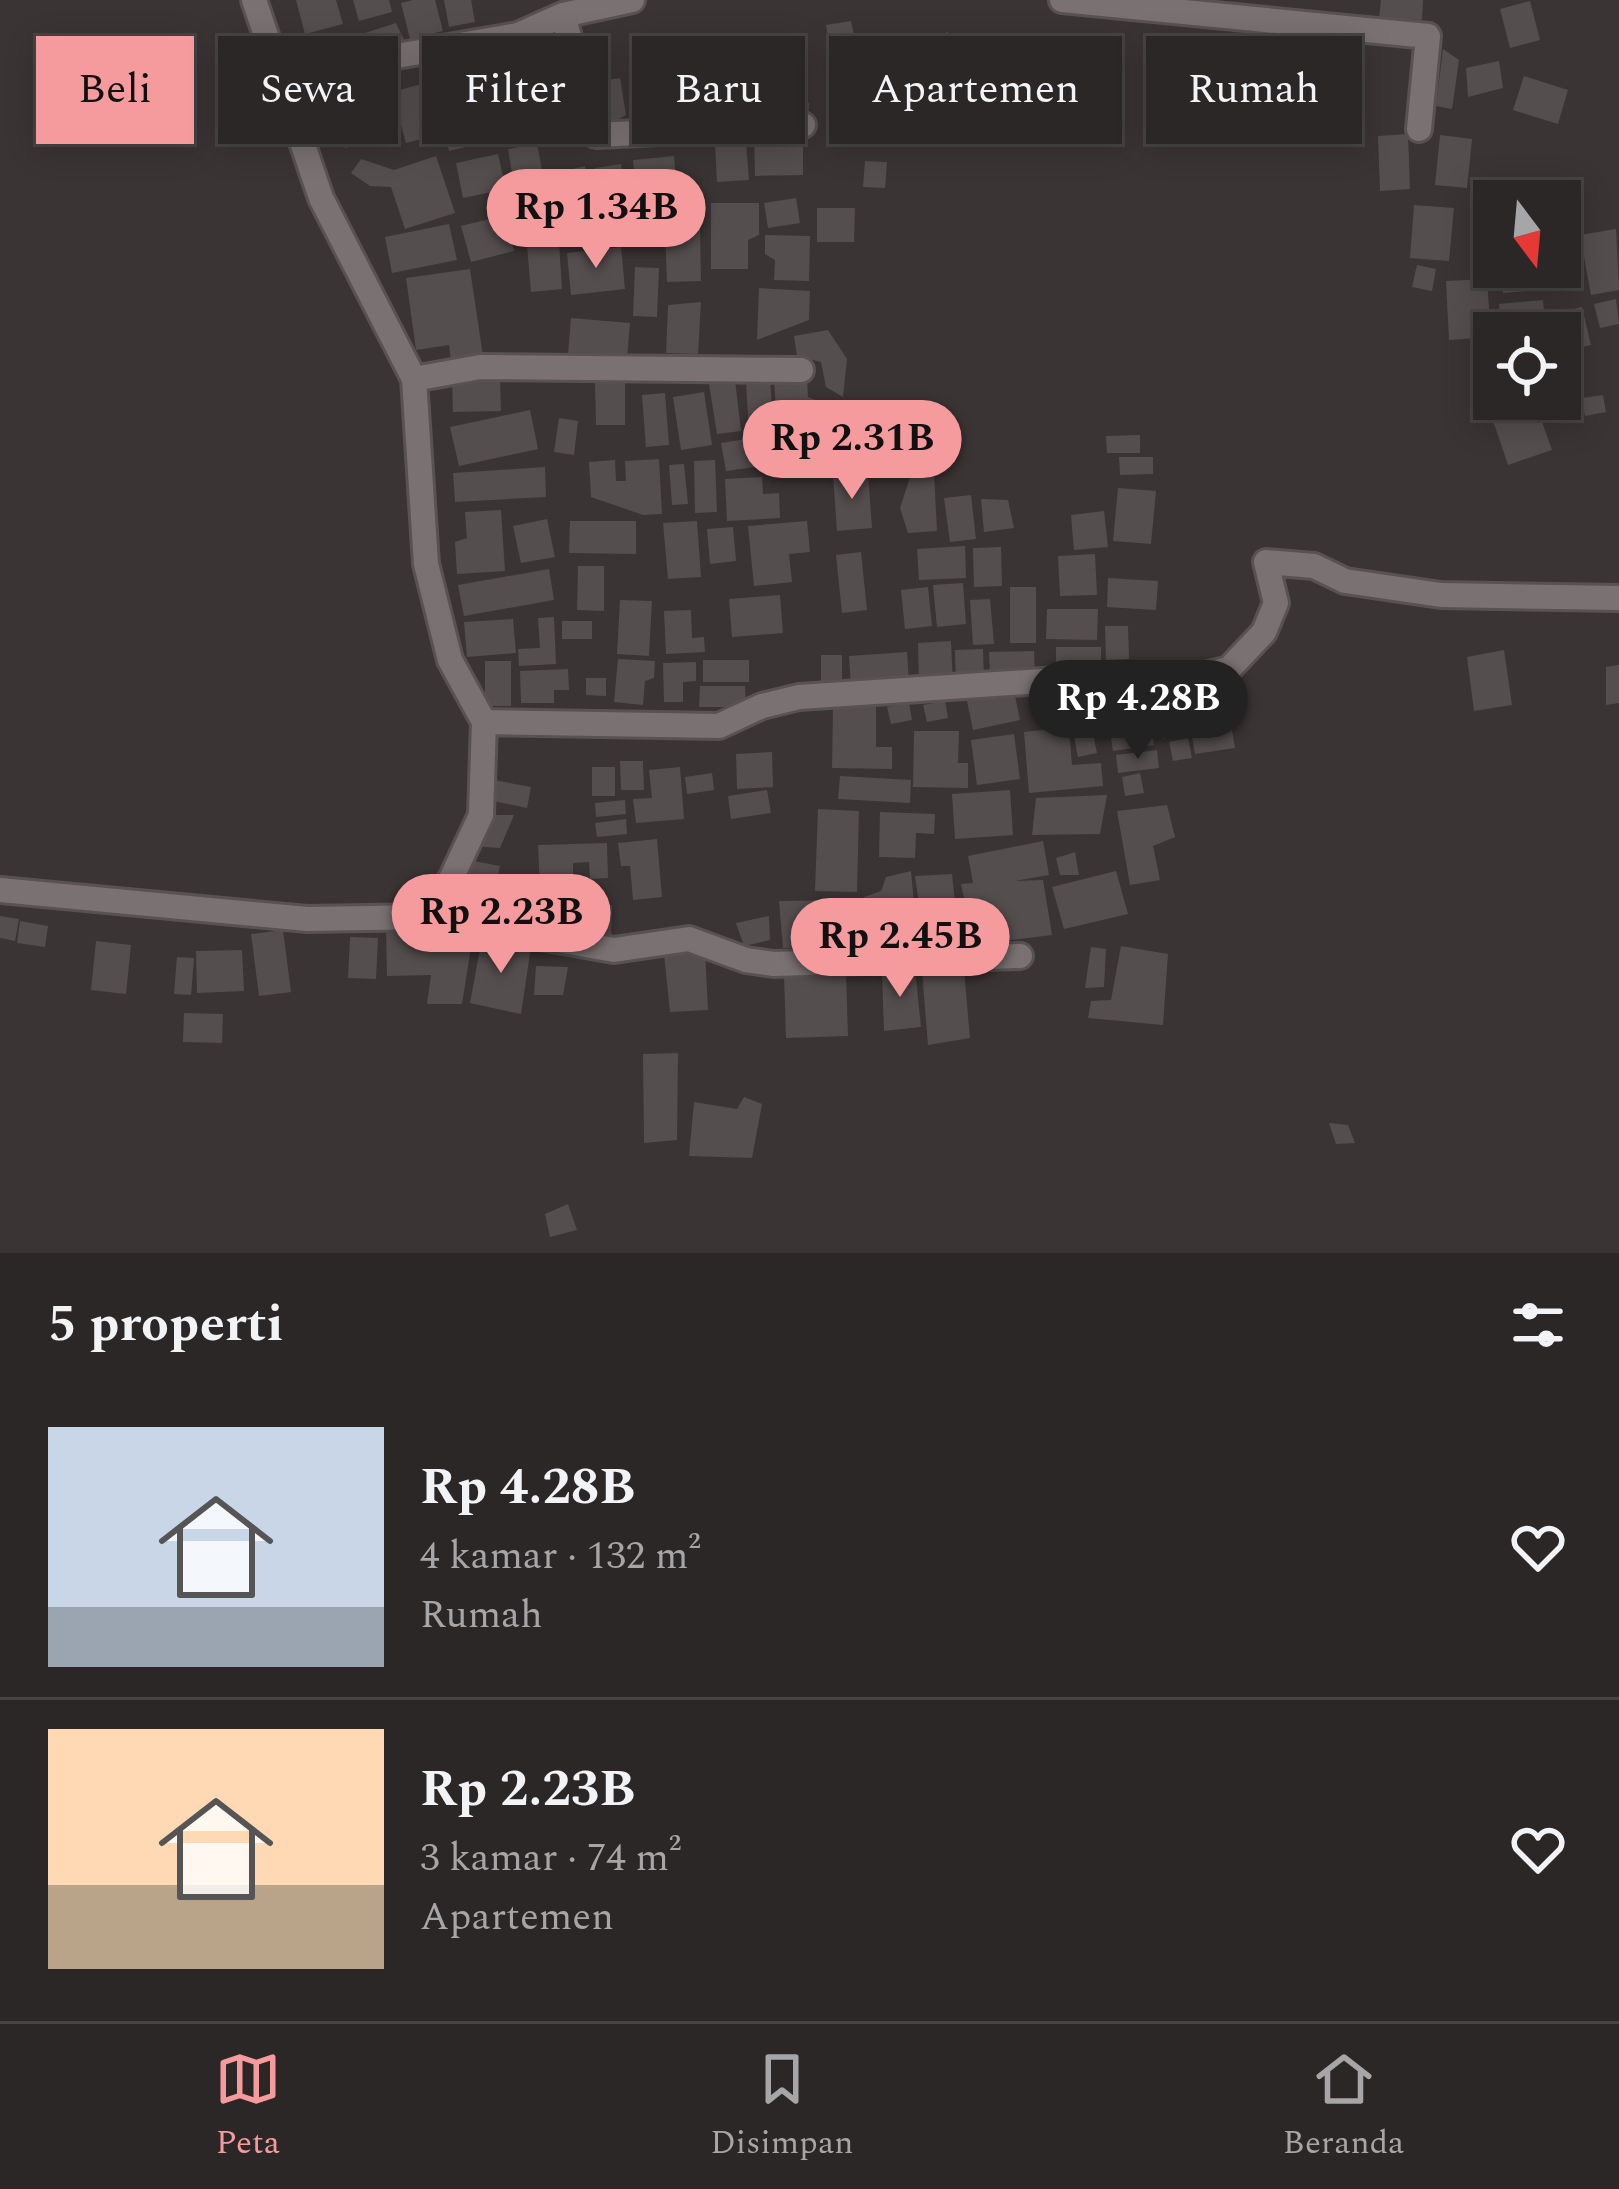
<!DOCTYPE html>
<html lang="id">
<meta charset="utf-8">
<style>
:root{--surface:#2c2727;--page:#342f2f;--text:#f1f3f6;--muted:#a6a5a7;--line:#484444;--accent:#f59b9e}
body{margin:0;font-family:Spectral,serif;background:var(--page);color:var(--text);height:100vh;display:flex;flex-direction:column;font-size:45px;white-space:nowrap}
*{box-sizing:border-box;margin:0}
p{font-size:39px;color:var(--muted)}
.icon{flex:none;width:66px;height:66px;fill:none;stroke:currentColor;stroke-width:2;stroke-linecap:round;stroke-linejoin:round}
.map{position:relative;height:1253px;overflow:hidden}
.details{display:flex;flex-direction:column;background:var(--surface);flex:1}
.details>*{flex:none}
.top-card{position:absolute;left:36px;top:36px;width:1548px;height:108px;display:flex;gap:24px}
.needle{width:78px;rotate:164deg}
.fabs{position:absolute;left:1473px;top:180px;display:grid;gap:24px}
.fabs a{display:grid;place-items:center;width:108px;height:108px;border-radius:0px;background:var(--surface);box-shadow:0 6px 30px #0003,0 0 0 3px var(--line);font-size:60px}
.price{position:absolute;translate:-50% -102px;padding:0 27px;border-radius:42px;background:var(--accent);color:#111;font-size:39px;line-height:78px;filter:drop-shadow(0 3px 6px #0008)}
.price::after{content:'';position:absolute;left:50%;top:72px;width:36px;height:27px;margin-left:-18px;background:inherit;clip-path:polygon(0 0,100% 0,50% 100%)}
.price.on{background:#222;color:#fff}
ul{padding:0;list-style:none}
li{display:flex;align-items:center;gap:36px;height:300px;padding:0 48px}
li+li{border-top:3px solid var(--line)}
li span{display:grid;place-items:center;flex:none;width:336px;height:240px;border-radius:0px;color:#555}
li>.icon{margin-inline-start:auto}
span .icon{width:144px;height:144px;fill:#fffc;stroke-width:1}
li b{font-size:51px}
h2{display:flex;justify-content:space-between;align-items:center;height:144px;padding:0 48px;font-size:51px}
.pill{padding:0 42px;border-radius:0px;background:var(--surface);box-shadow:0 6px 30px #0003,0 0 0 3px var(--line);font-size:42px;line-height:108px}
.pill.on{background:var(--accent);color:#111}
.tab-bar{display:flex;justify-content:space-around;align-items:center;height:168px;border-top:3px solid var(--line);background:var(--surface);font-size:33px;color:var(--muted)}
.tab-bar a{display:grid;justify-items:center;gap:6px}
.tab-bar .on{color:var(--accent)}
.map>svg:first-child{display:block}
</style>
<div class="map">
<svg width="1619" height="1253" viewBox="0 0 1619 1253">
<rect width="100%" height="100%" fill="#3b3434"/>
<path fill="#554e4e" d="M296 0H336L343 24 305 34Z
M353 0H389L392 12 359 21Z
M413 0H435L443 31 410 39 401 3Z
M444 0H471L475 22 449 27Z
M1381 0H1423L1422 20 1379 18Z
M1530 1 1540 40 1510 48 1500 9Z
M851 21 856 44 830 49 826 25Z
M396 23 406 44 368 51 365 33Z
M948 32 970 105 911 122 889 49Z
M766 36 802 37 800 102 809 103 808 115 777 114 765 90Z
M746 41 748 106 707 108 705 43Z
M556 45 574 94 547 104 529 55Z
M1443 49 1459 60 1452 109 1436 106Z
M888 57 900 93 870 103 858 68Z
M519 58 539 127 503 137 484 69Z
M1499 61 1503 88 1468 97 1466 68Z
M370 69 375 89 320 101 315 81Z
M474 76 490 141 449 151 432 86Z
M1524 76 1568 90 1558 124 1513 110Z
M620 78 626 115 608 125 596 120 590 83Z
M422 84 437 135 406 143 392 92Z
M384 96 394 136 345 148 339 121 329 124 322 112Z
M788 131V147L803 146V175L755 176 754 132Z
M1408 134 1410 189 1380 191 1378 136Z
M1440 135 1472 139 1467 188 1435 185Z
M746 142 749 180 717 182 715 144Z
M537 144 544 180 514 185 508 149Z
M498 154 506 189 463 198 456 163Z
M436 156 455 213 405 229 391 187 370 186 351 173 361 159 394 170Z
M674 156 679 213 638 217 633 160Z
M865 161 887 162 885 188 863 187Z
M621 164 630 220 604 224 595 168Z
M585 166 595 212 565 219 555 173Z
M796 198 800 223 768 228 764 203Z
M711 203H759V235L748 240V269H711Z
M1414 205 1454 208 1449 261 1410 258Z
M817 208H855L854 242H817Z
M505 215 514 251 471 262 461 226Z
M449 224 457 260 392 273 385 237Z
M665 227H700L701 281 667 282Z
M1616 229 1619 290 1591 295 1580 235Z
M765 235 810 236 809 281 774 280 775 260 765 254Z
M559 243 562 289 531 292 527 245Z
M621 247 625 289 571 295 567 253Z
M1417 265 1436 269 1432 291 1412 287Z
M635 267 659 268 657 317 633 316Z
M1524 267 1526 291 1503 293 1501 270Z
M470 269 483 356 451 361 449 345 416 350 406 278Z
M1487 279 1491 337 1449 340 1446 281Z
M759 288 810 291 809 320 757 340Z
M1616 299 1619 324 1600 328 1594 304Z
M1543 300 1546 333 1501 330 1499 304Z
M701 302 698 354 666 353 668 305Z
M1582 307 1591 345 1570 350 1561 312Z
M571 318 630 323 627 358 568 354Z
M828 330 847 359 843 397 826 387 821 362 797 356 794 336Z
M500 377 501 411 453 412 452 378Z
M807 378 808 397 821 402 822 421 777 424 774 380Z
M595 379H625V425H596Z
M735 380 741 431 717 434 709 384Z
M770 381 774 430 749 432 746 383Z
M704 392 712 445 681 450 673 397Z
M665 393 669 445 646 447 642 395Z
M1603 395 1606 412 1585 416 1582 398Z
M1497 399H1534L1552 450 1508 465 1487 403Z
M530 410 538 449 459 466 450 427Z
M559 418 578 421 574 455 554 452Z
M832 429V449L808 458 809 468H782L781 430Z
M1140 435V453H1107L1106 436Z
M765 436 769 465 726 471 721 443Z
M1119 457H1153V474L1120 475Z
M659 459 662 514 643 515 591 497 589 462 615 460 616 481H626L625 461Z
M715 460 717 512 695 513 694 461Z
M684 464 688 504 672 505 669 465Z
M545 467 546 497 455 502 453 473Z
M868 473 872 528 837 531 833 475Z
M934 473 937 531 908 533 900 508 911 474Z
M762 477 763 494 779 493 780 518 727 521 725 479Z
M1118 488 1156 491 1151 544 1113 541Z
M971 495 976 539 950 542 944 498Z
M981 499 1008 500 1014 528 984 532Z
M501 510 505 571 457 574 455 542 467 538 465 512Z
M1104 511 1108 547 1074 550 1071 515Z
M547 519 555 557 521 563 513 526Z
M570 521H636V554L569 553Z
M697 521 701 577 668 579 663 523Z
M807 521 810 552 789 554 792 582 754 586 748 526Z
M733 527 736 561 710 564 707 529Z
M965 546 966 578 919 580 917 549Z
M1001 547 1002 586 974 587 973 548Z
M861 552 867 610 842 613 836 555Z
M1095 554 1097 595 1060 596 1058 556Z
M578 566H604V611L577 610Z
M549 569 554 600 464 616 458 585Z
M1108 578 1158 581 1156 610 1107 607Z
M963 583 966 624 937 627 933 585Z
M928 587 932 626 905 629 901 590Z
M1010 587H1036V643H1010Z
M780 595 783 633 732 637 729 599Z
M990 599 994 644 973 645 970 600Z
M620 600 652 601 649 656 617 654Z
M1047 609H1098L1097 640 1046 639Z
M691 610 692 638 704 637 705 652 666 654 664 611Z
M554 617 556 664 519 666 518 649 540 648 538 618Z
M513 619 516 653 467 657 464 622Z
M562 621H592V639H562Z
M1105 626H1128L1129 659 1106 660Z
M951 641 953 686 919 687 918 643Z
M1056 647H1101V667L1056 668Z
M983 649 984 682 956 683 955 650Z
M1504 650 1512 705 1474 711 1467 657Z
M1034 651 1035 672 990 673 989 652Z
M907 652 909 682 851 686 849 656Z
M821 655H842V686H821Z
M618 659 655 661 654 678 645 681 643 705 614 702Z
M703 660H749V682H703Z
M485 661H511V706H485Z
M696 662V681L683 682V702H664L663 663Z
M1619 665V703L1606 705V667Z
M568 669 569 690H554V703H521L520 671Z
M586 678H606V696L586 695Z
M1224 683 1235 748 1195 754 1184 690Z
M700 686H745L746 707H699Z
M1014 691 1020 720 973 730 967 701Z
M1088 700 1090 715 1066 717 1064 702Z
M1178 700 1185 733 1163 739 1157 705Z
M945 701 948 718 927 722 923 705Z
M909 703 912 720 891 724 887 707Z
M833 705H876V747H892V769L832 768Z
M1148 705 1154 745 1113 751 1107 712Z
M1069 727 1072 765 1101 763 1103 786 1029 793 1024 732Z
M914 731H959L958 763H968V788L913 787Z
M1093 733 1097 753 1078 757 1074 737Z
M1014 734 1020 779 977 785 971 740Z
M1188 738 1192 758 1173 761 1169 742Z
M1157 750 1159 768 1118 773 1116 755Z
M772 752 773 787 737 789 736 754Z
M620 761H643L644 790H621Z
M592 767H615V796H592Z
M680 767 684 819 636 823 633 799 652 798 649 770Z
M712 773 714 790 687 794 685 777Z
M1140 773 1144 793 1125 796 1122 777Z
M840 776 911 780 910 803 838 799Z
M494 780 531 787 527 808 489 800Z
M767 790 771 813 731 819 728 796Z
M1010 790 1013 835 955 839 952 794Z
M1107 795 1100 834 1032 835 1036 798Z
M625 800 626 814 596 817 595 803Z
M1167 805 1175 837 1153 846 1160 880 1130 885 1117 811Z
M818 809 859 811 857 892 815 891Z
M880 812 935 814 934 834 916 833 915 858 879 857Z
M485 815H514L500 848 472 846Z
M626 819 627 834 597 837 595 823Z
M657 839 662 897 633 900 630 866H621L618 843Z
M1043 841 1049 875 1015 881 1043 880 1052 935 974 945 961 884 973 883 968 856Z
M607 843 608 878 590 879 589 862 573 863V886L540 887 538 845Z
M1075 852 1079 875H1060L1056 858Z
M463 859 500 866 496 886 459 879Z
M911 871 916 925 907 924 904 941 864 945V897L881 891 886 877Z
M1116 871 1128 914 1064 929 1052 887Z
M952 874 959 939 924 938 915 876Z
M453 889 489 895 485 915 448 908Z
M849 900 848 947 783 948 779 901Z
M579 905H612L611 939H579Z
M0 916 19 919 15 941 0 938Z
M769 916 770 940 744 946 736 923Z
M20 921 48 926 45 947 17 943Z
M386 928 473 935 462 1004H427L431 975 387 976Z
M283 930 291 992 259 996 251 934Z
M350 937 378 938 376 979 348 978Z
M482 938 531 947 521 1014 470 1003Z
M96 941 131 945 126 994 91 990Z
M1121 946 1168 954 1163 1025 1088 1018 1091 1001 1111 1000Z
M1091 947 1106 949 1104 987 1085 988Z
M242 950 244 991 197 993 196 951Z
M705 950 708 1010 670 1012 664 954Z
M177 957 194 958 191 995 174 994Z
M536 966 568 967 563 995H534Z
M915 969 921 1027 884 1031 882 971Z
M964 970 970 1038 928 1045 922 971Z
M846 973 848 1036 786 1038 784 975Z
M184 1013 223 1014 222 1043 183 1042Z
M678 1053 677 1140 644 1143 643 1054Z
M744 1097 762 1104 752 1158 689 1156 694 1102 737 1109Z
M1329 1123 1348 1125 1355 1143 1336 1144Z
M568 1204 577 1230 550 1237 545 1214Z"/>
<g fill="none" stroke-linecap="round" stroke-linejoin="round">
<g stroke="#585252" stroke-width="30">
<path id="street" d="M1062 0 1428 36 1419 129
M563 15 596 135 803 125
M281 76 518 35 563 15 632 0
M414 379 480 367 801 370
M484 722 719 726 762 706 799 697 1057 680H1185L1229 669 1264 632 1276 603 1266 562 1314 566 1345 581 1441 595 1619 598
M0 890 307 919 427 917 452 877 481 815 484 722 450 660 426 564 414 379 321 198 254 0
M427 917 614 950 689 939 746 960 774 964 1020 956"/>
</g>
<use href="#street" stroke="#7a7172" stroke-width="24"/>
</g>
</svg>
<div class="fabs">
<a><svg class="needle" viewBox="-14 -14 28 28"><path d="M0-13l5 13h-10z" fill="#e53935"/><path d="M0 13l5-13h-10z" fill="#a6a5a7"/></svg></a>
<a><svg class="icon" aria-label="locate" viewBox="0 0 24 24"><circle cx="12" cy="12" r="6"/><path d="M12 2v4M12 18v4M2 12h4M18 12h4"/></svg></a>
</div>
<b class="price" style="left:596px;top:271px">Rp 1.34B</b>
<b class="price" style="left:852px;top:502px">Rp 2.31B</b>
<b class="price on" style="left:1138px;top:762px">Rp 4.28B</b>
<b class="price" style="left:501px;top:976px">Rp 2.23B</b>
<b class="price" style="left:900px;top:1000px">Rp 2.45B</b>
<div class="top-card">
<a class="pill on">Beli</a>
<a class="pill">Sewa</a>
<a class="pill">Filter</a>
<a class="pill">Baru</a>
<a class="pill">Apartemen</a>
<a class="pill">Rumah</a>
</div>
</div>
<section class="details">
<h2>5 properti<svg class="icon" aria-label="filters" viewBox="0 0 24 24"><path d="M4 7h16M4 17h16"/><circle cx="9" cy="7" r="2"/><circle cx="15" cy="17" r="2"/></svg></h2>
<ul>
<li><span style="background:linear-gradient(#c9d6e8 75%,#9aa5b1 0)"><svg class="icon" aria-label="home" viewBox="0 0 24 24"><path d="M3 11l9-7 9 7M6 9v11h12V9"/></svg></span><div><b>Rp 4.28B</b><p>4 kamar · 132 m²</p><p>Rumah</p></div><svg class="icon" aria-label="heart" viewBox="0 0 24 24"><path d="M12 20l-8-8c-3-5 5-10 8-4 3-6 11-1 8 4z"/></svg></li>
<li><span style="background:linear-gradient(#ffd9b3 65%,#b9a48a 0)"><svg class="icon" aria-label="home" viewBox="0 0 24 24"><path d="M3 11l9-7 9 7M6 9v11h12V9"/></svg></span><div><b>Rp 2.23B</b><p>3 kamar · 74 m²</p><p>Apartemen</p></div><svg class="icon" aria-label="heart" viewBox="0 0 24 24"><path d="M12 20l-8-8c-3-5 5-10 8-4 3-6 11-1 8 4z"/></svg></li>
</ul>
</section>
<nav class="tab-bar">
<a class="on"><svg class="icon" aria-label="map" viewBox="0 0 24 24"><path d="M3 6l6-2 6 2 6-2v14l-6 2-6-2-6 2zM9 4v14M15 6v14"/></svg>Peta</a>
<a><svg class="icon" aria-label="saved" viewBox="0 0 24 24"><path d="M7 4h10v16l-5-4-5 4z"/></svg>Disimpan</a>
<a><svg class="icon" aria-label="home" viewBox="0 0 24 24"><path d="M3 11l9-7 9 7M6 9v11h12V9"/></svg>Beranda</a>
</nav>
